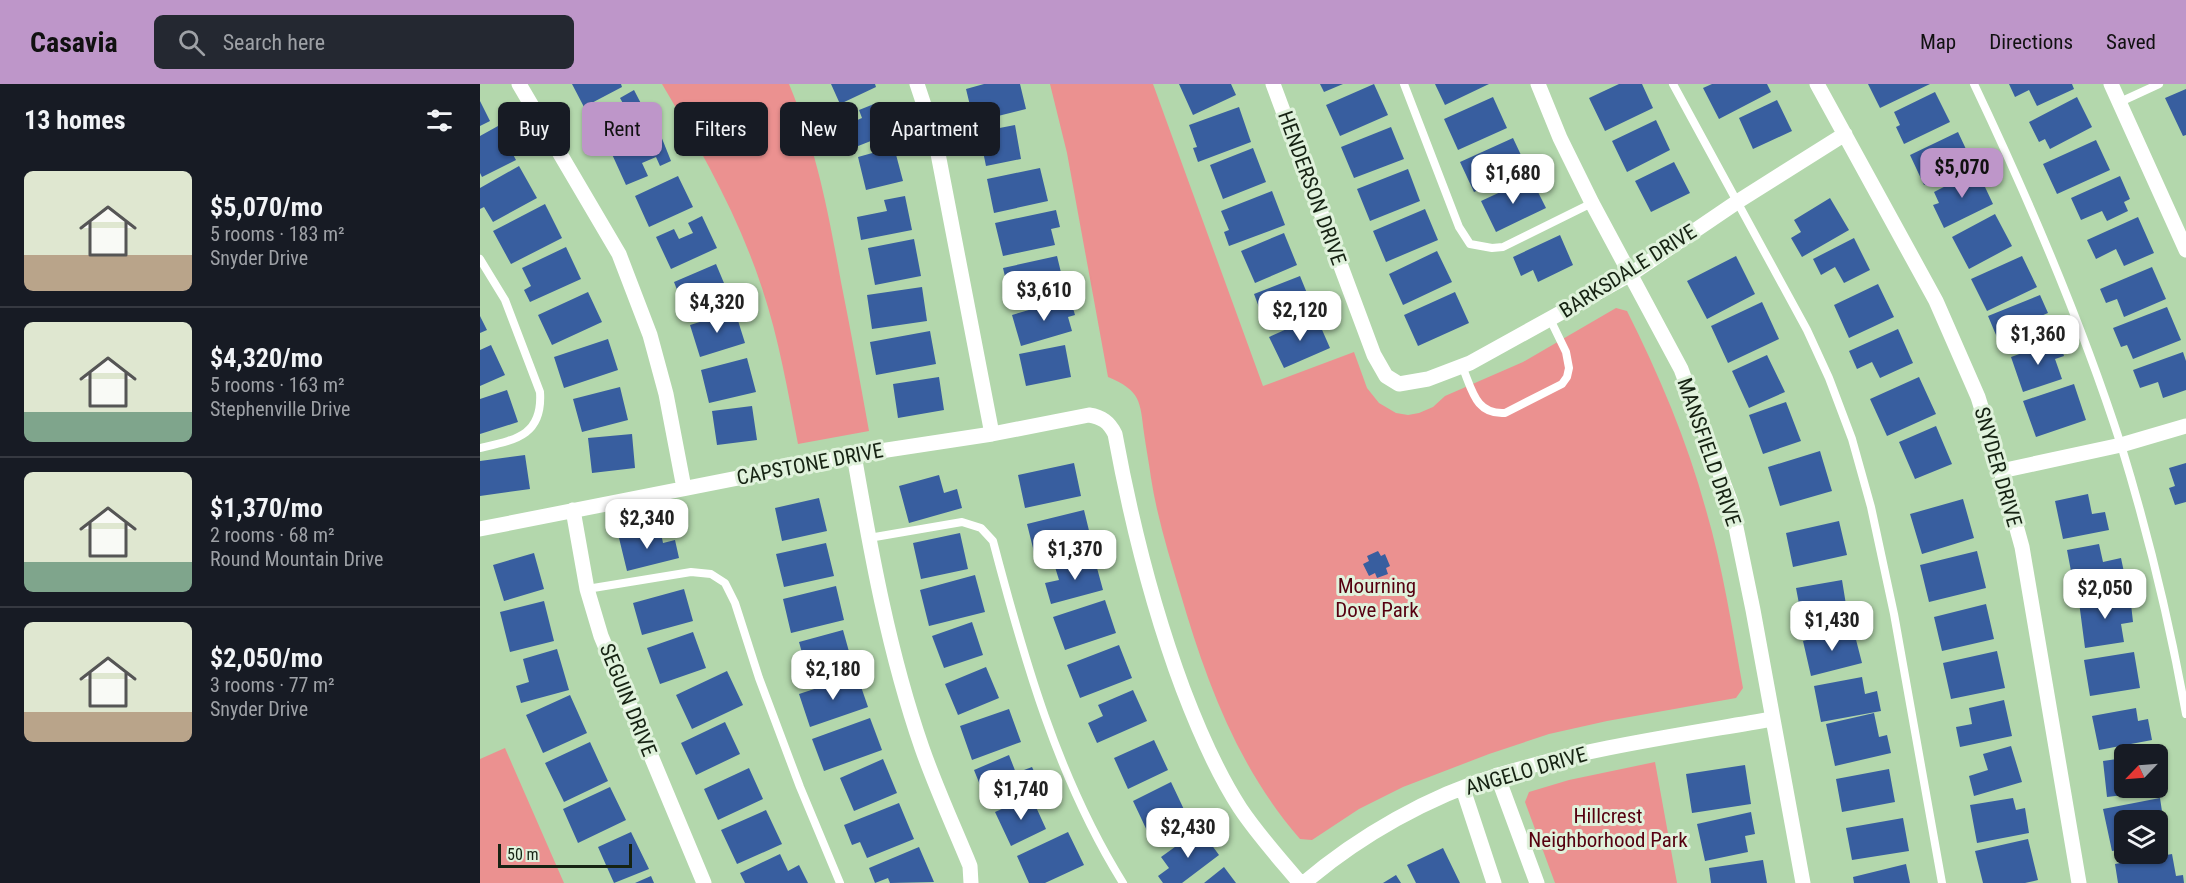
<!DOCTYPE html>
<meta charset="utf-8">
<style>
:root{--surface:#171b24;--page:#242831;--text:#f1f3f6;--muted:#9ea1a6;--line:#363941;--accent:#be96c9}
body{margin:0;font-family:"Roboto Condensed",sans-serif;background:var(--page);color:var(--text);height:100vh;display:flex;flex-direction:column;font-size:22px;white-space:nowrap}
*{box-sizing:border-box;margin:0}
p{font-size:20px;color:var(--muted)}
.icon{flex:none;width:33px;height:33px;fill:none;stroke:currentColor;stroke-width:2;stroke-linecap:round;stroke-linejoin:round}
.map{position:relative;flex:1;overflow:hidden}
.side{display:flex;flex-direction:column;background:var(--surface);width:480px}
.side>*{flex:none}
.banner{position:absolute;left:18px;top:18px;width:570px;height:54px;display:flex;gap:12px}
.needle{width:39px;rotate:245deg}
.controls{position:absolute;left:1634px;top:660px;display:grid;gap:12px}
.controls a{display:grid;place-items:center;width:54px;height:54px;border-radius:9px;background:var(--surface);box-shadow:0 2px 4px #0004;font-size:30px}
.scale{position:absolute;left:18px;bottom:15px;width:134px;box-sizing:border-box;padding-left:6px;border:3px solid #162313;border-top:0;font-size:16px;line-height:21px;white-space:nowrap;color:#162313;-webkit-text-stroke:4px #e0f2dc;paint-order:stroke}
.price{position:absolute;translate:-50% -51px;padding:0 14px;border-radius:12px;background:#fff;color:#222;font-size:20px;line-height:39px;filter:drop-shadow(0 2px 3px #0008)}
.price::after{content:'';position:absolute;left:50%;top:36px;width:18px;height:14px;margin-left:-9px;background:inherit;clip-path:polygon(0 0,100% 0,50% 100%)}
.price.selected{background:var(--accent);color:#111}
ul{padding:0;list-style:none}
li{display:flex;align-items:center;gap:18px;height:150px;padding:0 24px}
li+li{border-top:2px solid var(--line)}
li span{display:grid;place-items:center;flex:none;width:168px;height:120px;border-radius:9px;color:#555}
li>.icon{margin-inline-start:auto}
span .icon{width:72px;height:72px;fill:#fffc;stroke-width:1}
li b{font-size:26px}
h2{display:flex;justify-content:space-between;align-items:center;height:72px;padding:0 24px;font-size:26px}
.pill{padding:0 21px;border-radius:9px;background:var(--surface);box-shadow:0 2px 4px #0004;font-size:21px;line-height:54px}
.pill.selected{background:var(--accent);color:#111}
header{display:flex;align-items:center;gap:36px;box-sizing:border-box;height:84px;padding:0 30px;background:var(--accent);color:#111}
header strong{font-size:28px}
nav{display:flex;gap:33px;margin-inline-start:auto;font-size:21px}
.search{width:420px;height:54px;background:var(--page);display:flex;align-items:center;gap:15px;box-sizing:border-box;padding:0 21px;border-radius:9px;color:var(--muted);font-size:22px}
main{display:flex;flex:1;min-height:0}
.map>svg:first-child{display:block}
</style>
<header>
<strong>Casavia</strong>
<div class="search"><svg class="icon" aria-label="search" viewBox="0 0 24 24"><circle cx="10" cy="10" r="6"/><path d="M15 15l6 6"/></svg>Search here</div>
<nav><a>Map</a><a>Directions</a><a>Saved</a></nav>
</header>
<main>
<section class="side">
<h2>13 homes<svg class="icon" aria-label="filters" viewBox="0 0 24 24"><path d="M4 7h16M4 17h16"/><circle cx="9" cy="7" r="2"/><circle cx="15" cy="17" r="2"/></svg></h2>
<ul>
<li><span style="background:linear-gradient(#dfe7d0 70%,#b9a48a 0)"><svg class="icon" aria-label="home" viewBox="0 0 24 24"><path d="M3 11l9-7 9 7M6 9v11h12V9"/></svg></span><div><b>$5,070/mo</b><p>5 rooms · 183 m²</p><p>Snyder Drive</p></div></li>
<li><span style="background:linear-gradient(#dfe7d0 75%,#7fa58c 0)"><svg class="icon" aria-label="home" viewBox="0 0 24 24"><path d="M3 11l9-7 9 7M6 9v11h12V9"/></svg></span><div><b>$4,320/mo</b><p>5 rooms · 163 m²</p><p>Stephenville Drive</p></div></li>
<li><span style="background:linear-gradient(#dfe7d0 75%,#7fa58c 0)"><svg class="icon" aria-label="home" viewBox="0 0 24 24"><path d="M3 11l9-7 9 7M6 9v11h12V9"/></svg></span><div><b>$1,370/mo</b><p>2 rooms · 68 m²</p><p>Round Mountain Drive</p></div></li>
<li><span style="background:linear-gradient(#dfe7d0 75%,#b9a48a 0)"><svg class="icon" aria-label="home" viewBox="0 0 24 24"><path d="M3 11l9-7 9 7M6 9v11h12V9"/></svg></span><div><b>$2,050/mo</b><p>3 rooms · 77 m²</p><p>Snyder Drive</p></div></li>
</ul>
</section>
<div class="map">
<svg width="1706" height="799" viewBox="0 0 1706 799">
<rect width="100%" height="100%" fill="#b3d7ac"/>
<path fill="#eb9190" d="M182 0H309C337 67 348 127 361 198 371 248 380 297 389 347L318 360C308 308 299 255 282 204 258 131 221 66 182 0Z
M570 0H673L783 302 874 268 887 304 899 319 916 329 928 331 939 329 953 323 965 312 1043 278 1136 224 1147 227C1179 291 1207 356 1226 426 1243 484 1252 544 1263 604L1256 614 1127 637 1069 650 1009 670 923 703 879 725 832 756 820 755C758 684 726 597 700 508 689 471 677 433 671 394 669 379 666 364 664 349 660 317 661 307 628 293L587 69Z
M25 664 84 799H0V675Z
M1175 678 1197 799H1075L1045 718 1049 708 1089 696Z"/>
<path fill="#385e9f" d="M92 0H141L142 3 104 23Z
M351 0H395L396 3 360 20Z
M504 0H540L546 25 494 38 486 5Z
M699 0H751L756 11 713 31Z
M840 0H863L844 8Z
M894 0 908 31 860 52 846 21Z
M955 0H1009L965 21Z
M1139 0H1162L1173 24 1125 47 1109 14Z
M1232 0H1287L1291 8 1239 35 1223 4Z
M1388 0H1450L1400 24Z
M1529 0H1592L1594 5 1557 22 1549 6 1535 13Z
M1706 5V51L1703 52 1685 14Z
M154 6 170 37 128 60 112 30 128 22 132 30 145 23 140 14Z
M1455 8 1470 38 1424 60 1416 43 1420 41 1414 28Z
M1013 13 1027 44 978 66 964 35Z
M1597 13 1612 43 1570 65 1565 55 1559 58 1549 38Z
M1297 16 1312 47 1273 65 1259 34Z
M0 17 10 37 0 42Z
M399 18 411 49 363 68 350 35 364 30 368 40 382 34 379 26Z
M759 23 771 58 718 78 713 64 717 63 709 41Z
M1176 36 1190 66 1147 88 1132 57Z
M535 41 541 75 506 82 499 48Z
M18 42 36 76 2 93 0 89V52Z
M911 43 924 75 874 94 861 63Z
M179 47 191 77 180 82 176 73 162 79 168 92 146 101 131 68Z
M1478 48 1492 78 1444 101 1430 71Z
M1033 54 1047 84 994 108 980 78Z
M1616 56 1630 86 1577 110 1563 80Z
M414 63 423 97 386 106 378 73Z
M773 64 786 98 743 115 730 81Z
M1194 78 1210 109 1171 128 1155 97Z
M39 82 57 114 13 138 4 123 0 125V104Z
M560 84 568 117 514 129 507 95Z
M928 85 940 117 890 137 877 105Z
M1497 86 1513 120 1464 144 1453 121 1459 119 1454 108Z
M198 92 213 123 169 143 155 112Z
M1640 92 1650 115 1644 118 1648 127 1627 137 1622 127 1601 136 1591 114Z
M1051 94 1066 124 1016 148 1001 117Z
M792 107 805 141 749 162 744 148 749 146 741 127Z
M425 112 432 146 381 156 377 133 407 127 404 116Z
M1350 114 1369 146 1322 173 1311 154 1321 148 1314 136Z
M65 120 82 154 31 180 13 147Z
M945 125 958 156 906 178 893 147Z
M576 126 580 143 571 145 575 161 523 172 515 139Z
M1515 130 1532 162 1489 185 1472 153Z
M222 132 237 164 191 185 176 153 194 145 199 155 213 149 208 139Z
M1658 133 1674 169 1644 182 1636 165 1616 175 1607 156Z
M804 149 817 181 775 199 761 167Z
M1080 151 1093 181 1058 198 1053 186 1041 192 1033 173Z
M1374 154 1390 186 1364 199 1355 183 1341 191 1333 175Z
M434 155 441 192 395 201 388 164Z
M86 163 101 195 50 218 44 206 51 202 42 184Z
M957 167 972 198 923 221 909 190Z
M577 172 585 205 531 218 523 184Z
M1256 172 1275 210 1227 235 1207 197Z
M1542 172 1557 203 1507 227 1491 195Z
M236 180 249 211 206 229 194 198Z
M1672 183 1686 215 1644 233 1637 215 1626 219 1620 205Z
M820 192 833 224 786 242 774 210Z
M1398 200 1414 233 1369 254 1354 221Z
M442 203 447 237 392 245 387 211Z
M108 208 122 238 72 261 58 231Z
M975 208 989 239 938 262 924 231Z
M1560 211 1568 229 1554 235 1561 252 1531 265 1527 255 1519 258 1508 232Z
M590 214 595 231 588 233 592 247 541 262 532 231Z
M1282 218 1299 255 1248 279 1231 242Z
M1687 223 1701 256 1653 275 1647 261 1641 263 1633 244Z
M255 227 265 259 220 273 210 241Z
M0 232 7 246 0 249Z
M836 232 850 264 804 284 789 253Z
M1418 245 1433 279 1400 294 1392 278 1377 285 1369 267Z
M450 247 456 280 396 291 390 258Z
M128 255 138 286 84 304 74 273Z
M1579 256 1584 272 1575 275 1582 295 1543 308 1531 273Z
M11 261 25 291 0 302V266Z
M585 261 591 293 546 302 539 270Z
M1703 268 1706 277V306L1683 314 1678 298 1660 304 1653 286Z
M1287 271 1305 308 1269 324 1252 287Z
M267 274 276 308 229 319 221 286Z
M459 293 464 326 418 334 413 300Z
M1439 293 1456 330 1407 352 1390 315Z
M1594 300 1606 336 1556 353 1543 317Z
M140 303 148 336 102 348 93 315Z
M27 306 38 338 0 350V315Z
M1306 318 1321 357 1283 370 1269 331Z
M272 322 277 356 237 361 232 327Z
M1456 342 1472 380 1435 395 1419 358Z
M152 350 155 384 112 389 108 354Z
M1340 367 1352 407 1300 422 1288 383Z
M45 371 50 405 0 412V377Z
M594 379 601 412 545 424 538 391Z
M1706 379V418L1695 421 1689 404 1695 402 1689 384Z
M459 391 464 409 477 405 482 424 429 439 419 402Z
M1608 410 1612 430 1625 428 1629 446 1583 455 1575 417Z
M339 414 347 447 302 457 295 424Z
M1483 415 1494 454 1442 470 1430 430Z
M604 426 612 459 555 472 547 440Z
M1359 437 1367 471 1313 483 1306 449Z
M180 444 183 459 195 456 199 474 147 487 139 454Z
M480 449 488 485 441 495 433 459Z
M346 459 354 492 304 503 296 470Z
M1619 460 1623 478 1641 474 1645 493 1594 503 1587 466Z
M898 467 901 472 905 470 910 482 906 484 908 490 897 494 895 489 889 492 883 480 889 477 887 472Z
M1497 467 1506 504 1449 518 1440 481Z
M54 469 64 505 24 517 13 481Z
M614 473 623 506 571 520 565 499 579 496 575 483Z
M495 491 505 528 449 542 440 506Z
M1362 496 1368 533 1323 541 1316 504Z
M356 502 364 536 311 549 303 515Z
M204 505 213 537 162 551 153 519Z
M1650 511 1653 538 1641 540 1644 558 1605 564 1599 518Z
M625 516 636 549 585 566 573 533Z
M64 517 74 557 30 568 20 528Z
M1506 520 1514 555 1462 567 1454 533Z
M492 538 503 571 464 584 452 552Z
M1373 544 1382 579 1331 592 1323 557Z
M363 546 373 582 329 594 319 558Z
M213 548 226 584 180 600 167 564Z
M639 561 652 594 600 614 587 581Z
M77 565 89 606 41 619 36 602 49 598 43 575Z
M1517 567 1525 604 1471 615 1463 579Z
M1654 568 1660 604 1610 612 1604 576Z
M506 583 519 614 478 631 465 600Z
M247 587 263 621 212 645 196 611Z
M377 591 388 623 330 643 319 610Z
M1382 593 1385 610 1397 607 1401 627 1341 638 1334 602Z
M653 606 667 637 617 659 608 639 623 632 618 621Z
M90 611 107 649 63 669 46 631Z
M1524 616 1532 652 1480 663 1476 643 1492 640 1489 624Z
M1656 624 1658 637 1668 635 1672 656 1619 666 1612 632Z
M529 625 541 658 492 676 480 642Z
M1394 629 1399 653 1407 651 1411 669 1355 682 1346 640Z
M390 634 402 666 344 687 332 655Z
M245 638 260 670 216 691 201 659Z
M674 656 688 686 648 705 634 674Z
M110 658 128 697 84 718 65 679Z
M1531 662 1542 698 1494 712 1489 692 1508 686 1503 670Z
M529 671 536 689 552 683 560 700 508 721 494 686Z
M1644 674V704H1668V708L1627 713 1623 677Z
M403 675 417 709 374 727 360 694Z
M1265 681 1271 720 1212 729 1206 690Z
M269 684 283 715 238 736 224 705Z
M1409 685 1415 718 1362 728 1356 695Z
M691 698 708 734 670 753 653 717Z
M130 703 146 736 98 759 83 725Z
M551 712 566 745 531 762 515 728Z
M1533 714 1536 726 1545 724 1549 749 1497 759 1490 721Z
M1680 714 1683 734 1674 736H1644V765L1632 767 1623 725Z
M419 719 434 755 387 774 380 758 372 761 364 741Z
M286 726 302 760 257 780 241 746Z
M1271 728 1275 750 1265 752 1268 768 1225 777 1217 740Z
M1423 734 1429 767 1372 776 1366 744Z
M720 745 739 771 702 799H683L678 792 689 784 681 773Z
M151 748 169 785 134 799 118 763Z
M588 748 604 781 565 799H549L537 772Z
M1548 755 1558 796 1545 799H1503L1495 767Z
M439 763 454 798 410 799 408 794 395 799 389 784Z
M963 764 980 799H936L927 781Z
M300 770 308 787 319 781 328 799H265L260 789Z
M1692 770 1696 792 1703 791 1704 799H1638L1635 780Z
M1283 776 1287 799H1231L1229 784Z
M1426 780 1430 799H1374L1373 793Z
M744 783 756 799H724Z
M916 791 921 799H903Z
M171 792 174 799H155Z"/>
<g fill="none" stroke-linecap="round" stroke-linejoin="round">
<path stroke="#fff" stroke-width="8" d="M924 0 979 143 990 160 1012 164 1023 163 1112 119
M1193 0 1327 246 1349 294 1372 355 1391 423 1414 530 1462 799
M1494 0C1550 118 1601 237 1641 361 1668 449 1690 540 1706 630
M1640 18 1679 0
M0 175 25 216 60 308C63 352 35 356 0 364
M982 282C992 305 995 331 1025 329L1082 300 1087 293 1089 284 1086 268 1070 235
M389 454 482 438 501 444 513 457C544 575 578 695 643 799
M107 505 211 488 231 490 245 499 255 519 279 594 320 703 360 799"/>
<path stroke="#fff" stroke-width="15" d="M39 0 139 170 170 251 186 310 204 404
M437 0 455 54 512 350
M793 0 894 271 906 292 919 300 948 295 990 279 1151 190 1257 118 1365 50
M1058 0 1080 54 1112 119 1201 285 1251 419 1273 526 1323 799
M1337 0 1456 217 1498 313 1521 387 1542 463 1599 799
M1631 0 1706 166
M374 371C391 469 409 569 442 664 456 704 474 743 490 782L491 799
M1521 387 1641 361 1706 342
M93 426 107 505 121 552 224 799
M0 445 374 371 512 350 609 331C622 333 629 338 635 350 651 437 672 522 703 605 719 647 736 687 760 724 778 751 800 775 820 799
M1017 691 1057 799
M983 705 1014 799
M824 799C879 752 949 712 1019 691 1107 664 1201 651 1292 635"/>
</g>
<g text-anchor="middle" stroke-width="6" stroke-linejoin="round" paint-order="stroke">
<g font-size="21" fill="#162313" stroke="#e0f2dc">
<text transform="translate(832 104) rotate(70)" y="7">HENDERSON DRIVE</text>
<text transform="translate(1148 187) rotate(-32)" y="7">BARKSDALE DRIVE</text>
<text transform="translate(1229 368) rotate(71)" y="7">MANSFIELD DRIVE</text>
<text transform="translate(330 380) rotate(-11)" y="7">CAPSTONE DRIVE</text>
<text transform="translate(1518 383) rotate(74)" y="7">SNYDER DRIVE</text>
<text transform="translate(148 616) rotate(68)" y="7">SEGUIN DRIVE</text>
<text transform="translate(1046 687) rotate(-16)" y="7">ANGELO DRIVE</text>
</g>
<g font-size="21" fill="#560010" stroke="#e0f2dc">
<text x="897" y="509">Mourning<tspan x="897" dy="24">Dove Park</tspan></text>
<text x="1128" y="739">Hillcrest<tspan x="1128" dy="24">Neighborhood Park</tspan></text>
</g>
</g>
</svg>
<div class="controls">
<a><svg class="needle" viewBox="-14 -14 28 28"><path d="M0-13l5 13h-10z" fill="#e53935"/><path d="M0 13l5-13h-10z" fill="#9ea1a6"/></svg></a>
<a><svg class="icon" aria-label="layers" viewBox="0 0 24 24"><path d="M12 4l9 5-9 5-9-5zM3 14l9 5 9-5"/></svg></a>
</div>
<div class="scale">50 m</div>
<b class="price selected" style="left:1482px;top:115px">$5,070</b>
<b class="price" style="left:1033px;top:121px">$1,680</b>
<b class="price" style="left:564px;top:238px">$3,610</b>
<b class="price" style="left:237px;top:250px">$4,320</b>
<b class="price" style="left:820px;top:258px">$2,120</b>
<b class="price" style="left:1558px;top:282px">$1,360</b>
<b class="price" style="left:167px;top:466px">$2,340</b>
<b class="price" style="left:595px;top:497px">$1,370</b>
<b class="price" style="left:1625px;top:536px">$2,050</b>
<b class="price" style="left:1352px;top:568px">$1,430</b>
<b class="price" style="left:353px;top:617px">$2,180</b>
<b class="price" style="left:541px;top:737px">$1,740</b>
<b class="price" style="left:708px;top:775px">$2,430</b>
<div class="banner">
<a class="pill">Buy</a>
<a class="pill selected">Rent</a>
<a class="pill">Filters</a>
<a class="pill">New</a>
<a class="pill">Apartment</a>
</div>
</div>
</main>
